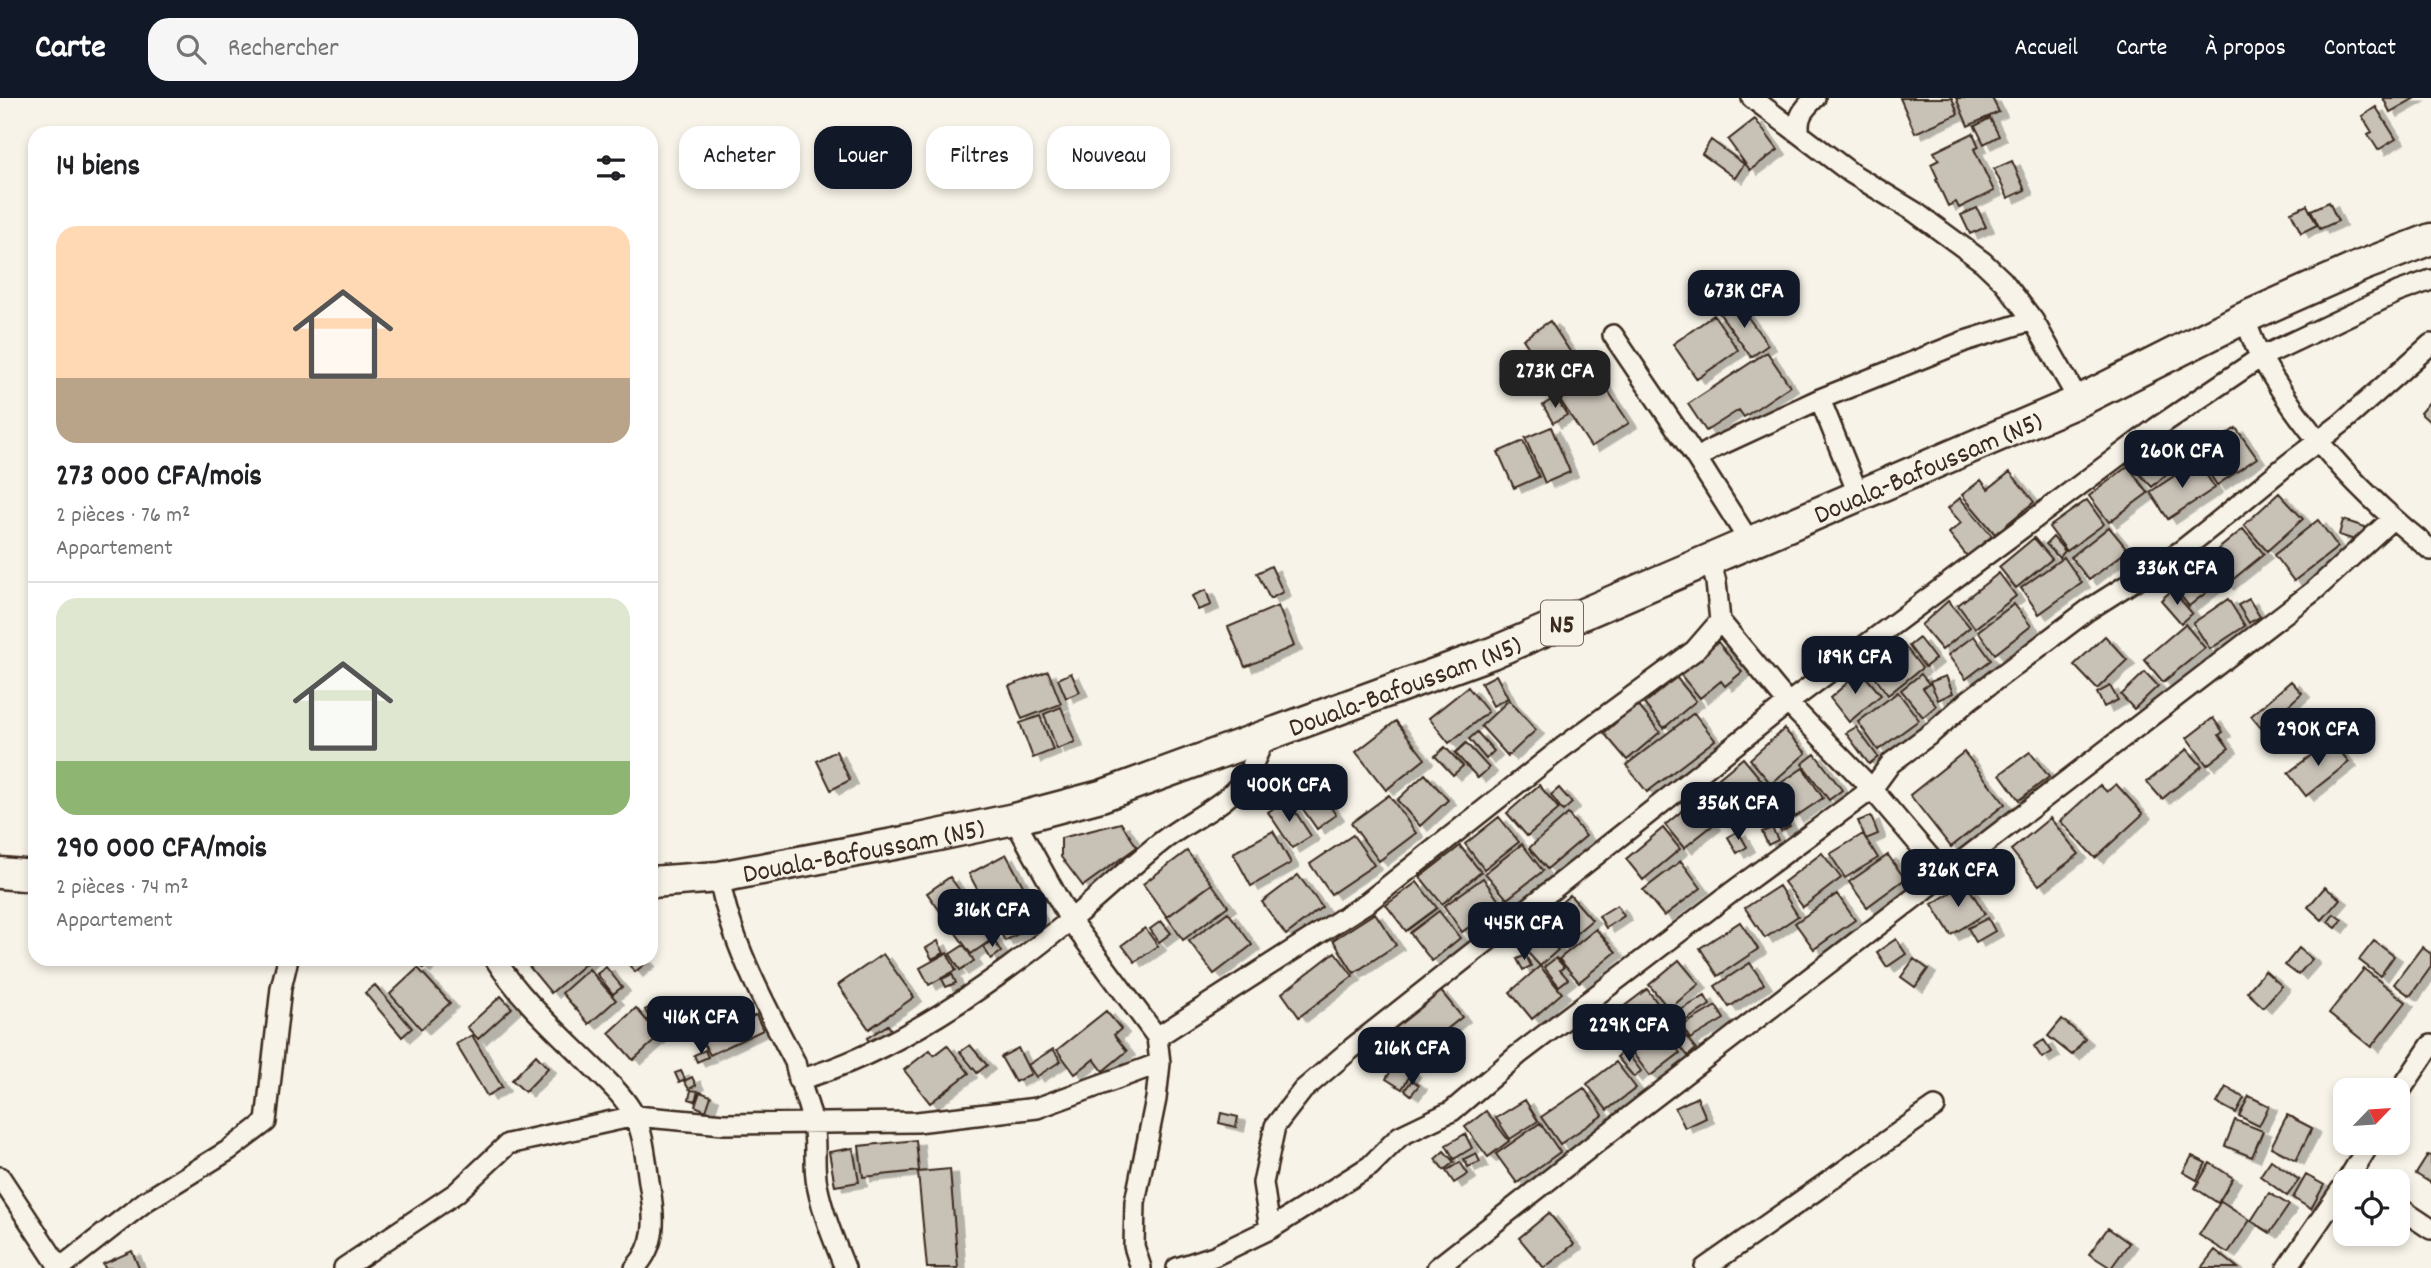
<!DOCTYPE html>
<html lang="fr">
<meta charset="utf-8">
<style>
:root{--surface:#fff;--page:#f6f6f6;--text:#202124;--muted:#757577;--line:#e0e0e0;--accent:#111827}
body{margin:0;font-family:Dekko,sans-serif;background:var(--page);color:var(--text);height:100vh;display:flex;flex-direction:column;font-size:26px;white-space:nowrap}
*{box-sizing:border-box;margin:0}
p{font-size:23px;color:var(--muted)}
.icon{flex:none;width:38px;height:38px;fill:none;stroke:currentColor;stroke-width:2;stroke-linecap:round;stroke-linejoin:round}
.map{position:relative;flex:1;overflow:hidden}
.sheet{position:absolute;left:28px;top:28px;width:630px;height:840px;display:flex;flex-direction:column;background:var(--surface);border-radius:21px;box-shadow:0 4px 10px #0003}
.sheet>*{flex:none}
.guide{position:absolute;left:679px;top:28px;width:665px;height:63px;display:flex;gap:14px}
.needle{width:46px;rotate:65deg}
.tools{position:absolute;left:2333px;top:980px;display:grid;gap:14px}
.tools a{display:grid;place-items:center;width:77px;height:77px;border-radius:14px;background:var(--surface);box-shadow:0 4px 10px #0003;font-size:35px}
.price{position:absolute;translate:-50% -60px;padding:0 16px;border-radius:14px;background:var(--accent);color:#fff;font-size:23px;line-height:46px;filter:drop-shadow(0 2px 4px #0008)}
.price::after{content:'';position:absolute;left:50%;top:42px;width:21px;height:16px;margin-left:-10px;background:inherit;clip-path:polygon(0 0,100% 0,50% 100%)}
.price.active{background:#222;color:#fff}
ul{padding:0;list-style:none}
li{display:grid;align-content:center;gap:14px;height:371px;padding:0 28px}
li+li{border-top:2px solid var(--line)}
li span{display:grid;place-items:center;height:217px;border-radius:21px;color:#555}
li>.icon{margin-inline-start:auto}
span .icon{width:126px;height:126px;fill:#fffc;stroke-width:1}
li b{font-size:30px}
h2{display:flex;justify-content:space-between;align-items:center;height:84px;padding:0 28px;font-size:30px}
.tag{padding:0 24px;border-radius:21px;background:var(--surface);box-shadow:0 4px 10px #0003;font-size:24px;line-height:63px}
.tag.active{background:var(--accent);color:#fff}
header{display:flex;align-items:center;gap:42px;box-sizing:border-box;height:98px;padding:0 35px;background:var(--accent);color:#fff}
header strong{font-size:33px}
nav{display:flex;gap:38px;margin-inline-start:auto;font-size:24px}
.search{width:490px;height:63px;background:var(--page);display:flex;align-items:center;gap:18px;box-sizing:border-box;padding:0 24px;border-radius:21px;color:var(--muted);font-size:26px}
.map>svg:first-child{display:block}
</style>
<header>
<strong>Carte</strong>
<div class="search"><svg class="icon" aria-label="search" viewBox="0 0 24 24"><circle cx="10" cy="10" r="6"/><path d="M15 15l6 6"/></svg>Rechercher</div>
<nav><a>Accueil</a><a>Carte</a><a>À propos</a><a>Contact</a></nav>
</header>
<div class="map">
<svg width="2431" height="1170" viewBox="0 0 2431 1170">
<defs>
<filter id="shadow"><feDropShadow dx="8" dy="4.5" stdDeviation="0" flood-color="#0004"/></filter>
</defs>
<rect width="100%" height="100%" fill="#f7f3e8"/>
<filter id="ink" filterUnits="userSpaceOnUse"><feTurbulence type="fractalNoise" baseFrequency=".0143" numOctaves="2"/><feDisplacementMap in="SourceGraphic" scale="14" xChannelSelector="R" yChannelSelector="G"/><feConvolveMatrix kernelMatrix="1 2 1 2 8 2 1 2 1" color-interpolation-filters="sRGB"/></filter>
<g filter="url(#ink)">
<path fill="#c8c1b6" stroke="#3b2a1e" stroke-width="2" filter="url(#shadow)" d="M1900 0H1952L1958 16 1915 35Z
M1956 0H1992L1999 14 1968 28Z
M2383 0H2415L2390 14Z
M2376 9 2396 41 2378 52 2368 36 2372 34 2362 18Z
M1990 20 1999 38 1984 46 1975 28Z
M1755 21 1778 52 1750 72 1728 42Z
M1973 35 1979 49 1974 51 1994 93 1959 110 1956 104 1948 108 1936 82 1938 81 1931 66 1939 62 1934 54Z
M1711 42 1744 66 1735 80 1702 56Z
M2012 63 2025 92 2008 100 1994 71Z
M2329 104 2338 123 2320 131 2311 112Z
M2307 107 2317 127 2301 135 2291 114Z
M1977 110 1986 129 1970 136 1961 117Z
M1737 204 1768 247 1751 259 1720 216Z
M1714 217 1738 252 1697 281 1673 246Z
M1550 223 1575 261 1548 279 1523 241Z
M1767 254 1790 288 1744 319 1739 312 1706 333 1688 306Z
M1593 270 1629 325 1591 349 1555 294Z
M1556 299 1567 317 1553 325 1543 307Z
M2431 302V325L2420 315Z
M1551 329 1570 374 1545 385 1525 340Z
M2236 330 2257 360 2217 387 2197 357Z
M2165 339 2184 360 2152 389 2139 375 2147 367 2142 361Z
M1523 343 1539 379 1514 390 1498 354Z
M2197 363 2215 390 2168 421 2150 394Z
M2128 368 2148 395 2109 424 2089 398Z
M2010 374 2034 404 1995 436 1962 397 1981 382 1988 391Z
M2279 395 2303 421 2267 453 2244 427Z
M1960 400 1992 438 1967 458 1949 435 1961 425 1948 410Z
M2087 402 2104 426 2067 453 2049 429Z
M2318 422 2338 449 2294 483 2274 457Z
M2343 422 2365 429 2361 444 2339 437Z
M2109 429 2128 452 2089 482 2071 459Z
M2243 431 2264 456 2226 487 2205 462Z
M2053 439 2065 453 2059 460 2046 446Z
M2034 440 2052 461 2016 490 1999 469Z
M2064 459 2082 485 2039 516 2021 490Z
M2201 465 2218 485 2189 508 2173 488Z
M1271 468 1283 494 1270 501 1257 475Z
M1999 475 2016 498 1975 530 1958 507Z
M1206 492 1211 507 1198 512 1192 498Z
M2172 492 2192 515 2181 525 2161 502Z
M2228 501 2245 528 2210 551 2193 525Z
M2249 501 2260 519 2249 525 2238 507Z
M1948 503 1970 529 1942 552 1921 527Z
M2014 506 2031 528 1995 556 1978 533Z
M1278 508 1294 548 1245 569 1228 529Z
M2185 526 2205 550 2163 584 2144 561Z
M1974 538 1991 562 1966 581 1948 557Z
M2105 538 2127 562 2097 591 2074 567Z
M1919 540 1935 561 1925 569 1909 548Z
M1718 544 1742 574 1725 588 1721 583 1700 600 1679 575Z
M1903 546 1922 570 1888 597 1870 573Z
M1048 573 1061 606 1022 621 1009 588Z
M1861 573 1881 597 1849 624 1830 600Z
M2145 574 2158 588 2134 611 2121 597Z
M1071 575 1080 594 1066 600 1058 581Z
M1921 576 1929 586 1923 590 1936 608 1923 619 1901 592Z
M1496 577 1508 600 1493 608 1481 585Z
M1946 578 1953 595 1938 602 1930 584Z
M1676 579 1696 603 1664 630 1644 606Z
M2291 583 2302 595 2262 631 2251 618Z
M2110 588 2118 602 2104 609 2097 595Z
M1468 589 1488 614 1449 645 1429 620Z
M1898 594 1919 622 1878 652 1858 624Z
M1509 602 1536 632 1508 658 1481 628Z
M1637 606 1660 634 1627 662 1604 635Z
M1061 609 1075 644 1057 651 1044 616Z
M1694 615 1715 642 1647 694 1626 667Z
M1040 618 1053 652 1033 660 1020 625Z
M2213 620 2223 634 2219 637 2229 650 2207 667 2187 640Z
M1396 623 1425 661 1386 692 1356 654Z
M1856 629 1878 659 1869 666 1846 635Z
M1784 631 1806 655 1771 686 1750 661Z
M1477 634 1494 653 1486 661 1469 641Z
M2331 642 2349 664 2306 698 2288 675Z
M1466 645 1489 670 1478 680 1455 655Z
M1445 649 1463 668 1453 677 1435 658Z
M2187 651 2202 668 2162 701 2147 684Z
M836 653 850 682 831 692 817 663Z
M1964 654 2005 706 1951 749 1910 697Z
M2030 654 2049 679 2019 702 2000 676Z
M1815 656 1842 692 1829 702 1802 666Z
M1743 660 1768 690 1738 715 1713 685Z
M1803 670 1823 700 1795 719 1775 689Z
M1425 676 1448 702 1420 728 1397 702Z
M1313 684 1336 717 1317 731 1293 697Z
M2116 686 2143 716 2095 760 2060 723 2100 687 2107 694Z
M1539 687 1559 711 1527 738 1507 715Z
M1559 690 1572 705 1563 713 1551 697Z
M1710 691 1732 715 1721 724 1699 700Z
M1389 697 1416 735 1379 763 1351 725Z
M1287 701 1311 738 1292 750 1268 714Z
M1694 703 1713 727 1684 750 1665 727Z
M1568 716 1586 738 1547 771 1529 750Z
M1783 718 1790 728 1781 733 1775 723Z
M1871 718 1878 736 1866 741 1858 723Z
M1499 719 1519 744 1484 771 1465 746Z
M2050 720 2079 756 2039 787 2011 752Z
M1121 725 1137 749 1083 788 1061 759V740Z
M1663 730 1680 751 1643 782 1626 761Z
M1772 730 1778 742 1768 747 1762 734Z
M1273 733 1291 765 1251 788 1233 755Z
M1738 733 1747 749 1737 755 1728 739Z
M1863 736 1878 760 1845 780 1830 756Z
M1353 737 1374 767 1331 796 1310 766Z
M1522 746 1543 773 1507 801 1485 775Z
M1460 748 1481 774 1442 806 1420 779Z
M1187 753 1212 786 1167 819 1143 786Z
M1822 755 1841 780 1803 809 1784 784Z
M1006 756 1042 823 1005 843 969 776Z
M1888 757 1905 781 1867 809 1849 784Z
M1681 763 1701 790 1664 818 1643 792Z
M1298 777 1322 809 1286 837 1262 804Z
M950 779 994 840 971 856 927 795Z
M1483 780 1501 806 1462 834 1444 808Z
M1417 784 1437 810 1406 833 1386 807Z
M1966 785 1985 816 1951 837 1932 806Z
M1212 786 1228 808 1183 842 1167 819Z
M1779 788 1798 818 1765 840 1745 810Z
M2325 789 2340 801 2322 822 2308 809Z
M1837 796 1855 822 1814 851 1795 825Z
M1570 797 1592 822 1560 849 1539 824Z
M1617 807 1624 818 1606 830 1599 818Z
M1439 813 1460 840 1432 863 1410 835Z
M1228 814 1252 847 1214 876 1189 843Z
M1375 815 1396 847 1354 875 1333 842Z
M2334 816 2342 822 2336 830 2328 824Z
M1988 820 1995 833 1976 844 1968 830Z
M1161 823 1171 835 1159 844 1150 831Z
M1740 824 1758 851 1718 878 1700 850Z
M1536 827 1558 852 1540 868 1517 843Z
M1145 830 1158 848 1135 864 1122 847Z
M1596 831 1616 854 1579 884 1559 861Z
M1896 841 1906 856 1887 869 1877 854Z
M994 842 1001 854 991 861 983 848Z
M938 843 944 855 932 861 926 850Z
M2374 843 2394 858 2380 878 2359 862Z
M964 847 974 863 960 872 950 856Z
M2422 849 2431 856V869L2410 898 2394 886Z
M2299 850 2312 861 2298 877 2285 867Z
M1335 854 1353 878 1299 919 1282 895Z
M947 855 956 872 929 887 920 870Z
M883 856 914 899 869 931 838 887Z
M1526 857 1531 868 1523 872 1517 861Z
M1556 860 1564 869 1560 872 1568 881 1559 888 1544 869Z
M413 861H431L423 870Z
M523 861H591L551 895Z
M624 861H644L647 864 635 874Z
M1914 861 1928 871 1915 889 1901 879Z
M1679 862 1699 886 1669 911 1649 887Z
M1750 865 1764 886 1729 909 1715 888Z
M1540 868 1562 895 1532 921 1510 894Z
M606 869 622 889 613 896 597 876Z
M418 870 450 905 421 931 390 896Z
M589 871 616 902 589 926 562 895Z
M2364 871 2406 904 2371 949 2329 915Z
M2265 873 2282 888 2263 909 2247 894Z
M952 876 956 885 946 889 942 881Z
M375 887 412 930 402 939 365 895Z
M1647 891 1667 918 1627 949 1606 922Z
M1440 892 1462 919 1416 956 1395 929Z
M501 898 512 910 478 941 467 929Z
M1705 898 1710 907 1680 926 1674 916Z
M658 905 664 917 651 923 645 912Z
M1716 908 1724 921 1690 941 1682 928Z
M636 910 660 938 633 962 609 935Z
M1106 913 1121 931 1114 937 1127 953 1103 973 1094 961 1075 976 1057 952Z
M756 917 763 932 710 957 702 942Z
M2062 921 2085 941 2072 957 2048 938Z
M1672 922 1696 951 1688 958 1664 928Z
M888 927 896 940 874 953 867 940Z
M1662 931 1680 955 1650 978 1632 954Z
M472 937 502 989 487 998 456 946Z
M2044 942 2052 954 2042 960 2034 948Z
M947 947 969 975 930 1005 904 972 930 952 934 957Z
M970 947 987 967 977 975 960 954Z
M1018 950 1031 976 1015 984 1001 959Z
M1053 951 1061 963 1036 979 1028 967Z
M705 952 708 959 697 964 694 957Z
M1625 952 1641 973 1634 979 1617 959Z
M536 957 548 970 525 994 512 982Z
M1396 964 1412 974 1402 991 1386 981Z
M1616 964 1636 990 1607 1012 1587 986Z
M681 973 685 981 679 984 675 975Z
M692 979 696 987 689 991 684 983Z
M1412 982 1419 987 1411 997 1405 992Z
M2226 989 2244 1000 2236 1015 2217 1005Z
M1584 990 1603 1017 1560 1046 1541 1019Z
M691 992 698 993 695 1003 689 1001Z
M700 994 711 998 706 1013 695 1008Z
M2249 998 2269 1008 2259 1028 2239 1018Z
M1697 999 1706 1020 1685 1030 1675 1010Z
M1525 1002 1538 1023 1510 1041 1496 1020Z
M1486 1013 1509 1043 1488 1059 1465 1029Z
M1221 1015 1238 1019 1236 1029 1219 1025Z
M2287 1017 2312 1030 2296 1062 2271 1049Z
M2235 1022 2263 1033 2252 1059 2225 1048Z
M1540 1025 1560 1054 1517 1085 1496 1056Z
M1465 1036 1472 1050 1454 1061 1446 1047Z
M916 1042 919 1073 863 1079 859 1048Z
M853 1050 859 1084 835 1088 829 1054Z
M1444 1053 1454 1064 1444 1072 1435 1061Z
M1476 1055 1480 1064 1468 1069 1464 1061Z
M2428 1057 2431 1058V1085L2416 1076Z
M2192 1058 2206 1065 2197 1082 2183 1074Z
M2271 1062 2299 1082 2287 1098 2260 1078Z
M1460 1064 1468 1076 1454 1085 1446 1073Z
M2210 1065 2233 1080 2218 1105 2195 1090Z
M950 1071 958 1170H927L918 1074Z
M2306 1077 2324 1087 2311 1111 2293 1100Z
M2269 1095 2289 1107 2270 1135 2251 1123Z
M2221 1103 2250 1122 2228 1155 2199 1137Z
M1549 1115 1574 1146 1544 1170 1519 1140Z
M2108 1130 2129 1145 2111 1170 2089 1156Z
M2215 1152 2238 1170H2201Z
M132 1153 139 1170H105L103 1166Z"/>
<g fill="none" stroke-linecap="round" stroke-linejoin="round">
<g stroke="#3b2a1e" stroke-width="24">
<path id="minor" d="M1752 0 1851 75 1915 114 1983 164 2003 183 2033 222 2079 303
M1800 36C1796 19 1804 11 1815 0
M2244 220C2250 233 2254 247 2261 259 2303 335 2364 399 2431 452
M1613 237 1697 361 1749 443
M1820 301 1859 398
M1697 361 1714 350 1820 301 1965 243 2033 222
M1720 523 1788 605 1872 691 1945 777
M1014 721 1070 822 1157 939 1160 965 1156 1001 1135 1104 1134 1148 1141 1170
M719 779C731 845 764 905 795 964 799 986 809 1005 813 1027 817 1046 813 1067 817 1087 823 1116 834 1143 845 1170
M495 861C520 901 559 935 592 968 607 983 624 998 634 1017 645 1038 646 1067 650 1090 655 1121 657 1146 635 1170
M1157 939 1368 804 1562 650 1694 553 1720 523 1716 484 1710 462
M798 982C895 955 990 887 1068 824 1100 798 1129 769 1161 744 1183 726 1216 712 1235 692 1250 677 1258 655 1266 636
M2398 996 2431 947
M0 1079 60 1170
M2347 1083 2370 1045
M2398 1109 2431 1131
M1270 1131 1263 1085 1275 1028 1303 992 1351 951 1788 605 2156 330 2261 259 2398 194 2431 182
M60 1170 146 1103 229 1052 266 1024 281 890 288 861
M344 1170 456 1095 508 1046 635 1018 724 1026 917 1024 1037 1010 1160 965
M1177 1170 1214 1158 1270 1131 1370 1068 1400 1038 1452 1013 1518 957 1732 794 1872 691 1891 665 1933 634 1969 602 2088 512 2181 453 2215 426 2288 366 2342 325 2431 246
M1437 1170 1643 1008 2315 492 2392 421
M1705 1170 1935 1009
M2287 1170 2345 1086"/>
</g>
<g stroke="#3b2a1e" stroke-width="35">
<g id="highway">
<path d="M0 775 35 778"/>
<path id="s1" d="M651 784 719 779 915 742 1014 721 1101 698 1492 555 2079 303 2244 220 2361 168 2431 141"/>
</g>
</g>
<use href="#minor" stroke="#f7f3e8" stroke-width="19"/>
<use href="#highway" stroke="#f7f3e8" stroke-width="30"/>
</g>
</g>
<g text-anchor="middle" stroke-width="7" stroke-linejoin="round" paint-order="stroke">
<rect fill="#f7f3e8" stroke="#73665b" stroke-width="2" x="1541" y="502.5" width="42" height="45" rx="5"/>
<g font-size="26" font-weight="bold" fill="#3b2a1e">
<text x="1562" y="534">N5</text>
</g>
<g font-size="28" fill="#3b2a1e" stroke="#f7f3e8">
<text dy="10" stroke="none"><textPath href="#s1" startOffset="1349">Douala-Bafoussam (N5)</textPath></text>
<text dy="10" stroke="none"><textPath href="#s1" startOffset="782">Douala-Bafoussam (N5)</textPath></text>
<text dy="10" stroke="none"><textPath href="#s1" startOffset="215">Douala-Bafoussam (N5)</textPath></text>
</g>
</g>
</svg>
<div class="tools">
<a><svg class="needle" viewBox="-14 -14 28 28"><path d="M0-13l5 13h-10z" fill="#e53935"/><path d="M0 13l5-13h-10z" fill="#757577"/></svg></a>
<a><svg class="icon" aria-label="locate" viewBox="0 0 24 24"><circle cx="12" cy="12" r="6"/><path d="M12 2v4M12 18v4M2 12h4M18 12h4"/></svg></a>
</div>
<b class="price" style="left:1744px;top:232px">673K CFA</b>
<b class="price active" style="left:1555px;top:312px">273K CFA</b>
<b class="price" style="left:2182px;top:392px">260K CFA</b>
<b class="price" style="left:2177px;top:509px">336K CFA</b>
<b class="price" style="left:1855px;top:598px">189K CFA</b>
<b class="price" style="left:2318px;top:670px">290K CFA</b>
<b class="price" style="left:1289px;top:726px">400K CFA</b>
<b class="price" style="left:1738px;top:744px">356K CFA</b>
<b class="price" style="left:1958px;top:811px">326K CFA</b>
<b class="price" style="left:992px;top:851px">316K CFA</b>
<b class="price" style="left:1524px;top:864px">445K CFA</b>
<b class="price" style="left:701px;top:958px">416K CFA</b>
<b class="price" style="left:1629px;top:966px">229K CFA</b>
<b class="price" style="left:1412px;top:989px">216K CFA</b>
<div class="guide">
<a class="tag">Acheter</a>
<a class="tag active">Louer</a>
<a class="tag">Filtres</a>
<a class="tag">Nouveau</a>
</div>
<section class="sheet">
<h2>14 biens<svg class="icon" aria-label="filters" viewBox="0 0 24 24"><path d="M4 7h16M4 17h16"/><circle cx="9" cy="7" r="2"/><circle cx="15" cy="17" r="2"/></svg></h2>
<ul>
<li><span style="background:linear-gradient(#ffd9b3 70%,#b9a48a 0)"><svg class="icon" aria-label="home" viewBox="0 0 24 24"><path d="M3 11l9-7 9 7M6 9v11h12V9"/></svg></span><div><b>273 000 CFA/mois</b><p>2 pièces · 76 m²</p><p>Appartement</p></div></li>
<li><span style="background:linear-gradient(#dfe7d0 75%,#8fb573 0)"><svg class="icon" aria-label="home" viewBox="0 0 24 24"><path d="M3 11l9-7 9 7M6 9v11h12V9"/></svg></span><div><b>290 000 CFA/mois</b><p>2 pièces · 74 m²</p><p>Appartement</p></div></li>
</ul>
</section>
</div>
